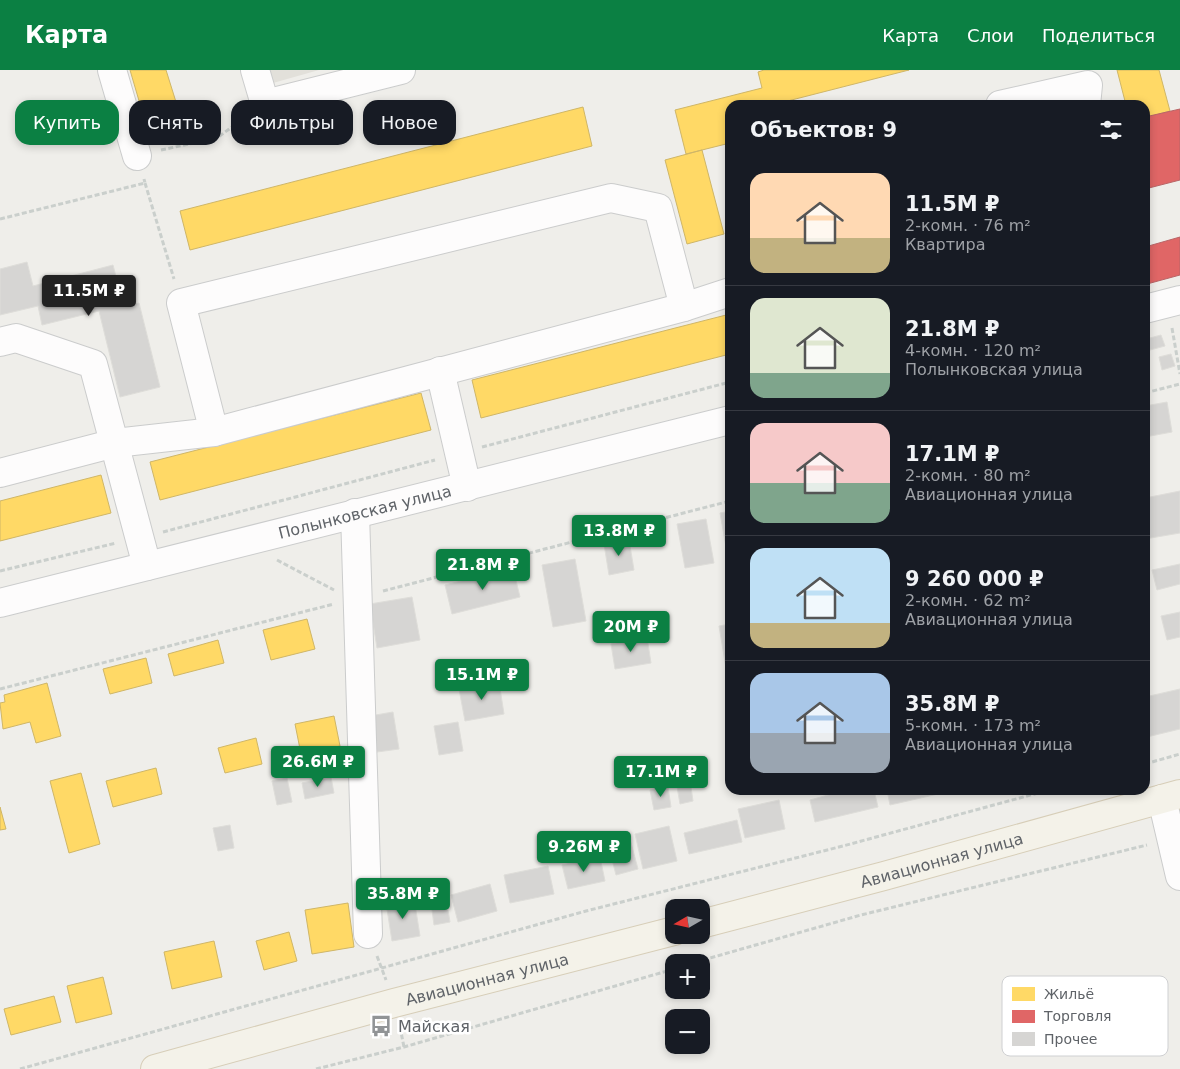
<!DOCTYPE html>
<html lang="ru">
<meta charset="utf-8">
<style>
:root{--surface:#171b24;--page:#20242c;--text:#f1f3f6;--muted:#9ea1a6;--line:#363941;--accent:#0b8043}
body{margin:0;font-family:"DejaVu Sans",sans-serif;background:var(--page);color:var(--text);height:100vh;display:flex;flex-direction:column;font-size:19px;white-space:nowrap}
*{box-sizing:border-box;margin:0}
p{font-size:16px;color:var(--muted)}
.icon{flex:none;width:28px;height:28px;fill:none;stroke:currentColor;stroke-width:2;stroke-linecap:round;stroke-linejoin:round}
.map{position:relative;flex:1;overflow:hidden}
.panel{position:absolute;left:725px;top:30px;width:425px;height:695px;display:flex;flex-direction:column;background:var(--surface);border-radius:15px;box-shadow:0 2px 8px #0003}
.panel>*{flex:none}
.hud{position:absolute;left:15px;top:30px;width:475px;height:45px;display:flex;gap:10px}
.needle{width:32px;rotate:261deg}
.buttons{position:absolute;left:665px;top:829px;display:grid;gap:10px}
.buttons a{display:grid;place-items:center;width:45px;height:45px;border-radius:10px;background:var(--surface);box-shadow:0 2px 8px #0003;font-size:25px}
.price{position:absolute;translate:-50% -42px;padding:0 11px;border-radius:5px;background:var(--accent);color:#fff;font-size:16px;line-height:32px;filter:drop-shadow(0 1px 2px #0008)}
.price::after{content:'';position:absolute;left:50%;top:30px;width:15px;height:11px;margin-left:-8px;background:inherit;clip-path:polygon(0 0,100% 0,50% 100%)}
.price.active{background:#222;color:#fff}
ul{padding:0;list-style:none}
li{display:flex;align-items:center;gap:15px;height:125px;padding:0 25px}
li+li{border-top:1px solid var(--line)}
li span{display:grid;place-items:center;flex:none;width:140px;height:100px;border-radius:15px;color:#555}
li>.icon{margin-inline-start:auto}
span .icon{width:60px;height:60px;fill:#fffc;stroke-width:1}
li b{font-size:21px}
h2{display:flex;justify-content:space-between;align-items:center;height:60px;padding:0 25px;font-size:21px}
.pill{padding:0 18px;border-radius:15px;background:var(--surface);box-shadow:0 2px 8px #0003;font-size:18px;line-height:45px}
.pill.active{background:var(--accent);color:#fff}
header{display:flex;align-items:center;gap:30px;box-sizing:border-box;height:70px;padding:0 25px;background:var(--accent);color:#fff}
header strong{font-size:24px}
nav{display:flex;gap:28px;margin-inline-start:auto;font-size:18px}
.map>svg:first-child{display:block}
</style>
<header>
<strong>Карта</strong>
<nav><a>Карта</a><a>Слои</a><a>Поделиться</a></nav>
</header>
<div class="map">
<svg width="1180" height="999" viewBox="0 0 1180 999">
<rect width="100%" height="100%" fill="#efeeea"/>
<path fill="#e2e0da" d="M262 0H319L273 13Z"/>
<path fill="#ffd966" stroke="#cfb667" d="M130 0H166L181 48 147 58Z
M764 0H909L772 35H730V73L686 84 675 40 762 18 758 2Z
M1117 0H1159L1170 41 1145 48V35H1126Z
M583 37 592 76 190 180 180 141Z
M702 80 724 164 687 174 665 90Z
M730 244V284L481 348 472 310Z
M421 323 431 360 160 430 150 392Z
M101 405 111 443 0 471V431Z
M307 549 315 579 271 590 263 560Z
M218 570 224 593 174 606 168 584Z
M146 588 152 613 110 624 103 599Z
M47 613 61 666 36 673 30 652 3 659 0 633 5 632 4 625Z
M334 646 340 676 301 684 295 654Z
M256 668 262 694 225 703 218 678Z
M156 698 162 724 113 737 106 711Z
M81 703 100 774 69 783 50 711Z
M0 737 6 759 0 760Z
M348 833 354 877 312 884 305 840Z
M289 862 297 891 264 900 256 871Z
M214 871 222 907 172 919 164 882Z
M103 907 112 944 76 953 67 916Z
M54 926 61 952 11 965 4 939Z"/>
<path fill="#e06666" stroke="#b96567" d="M1180 39V110L1145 119V47Z
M1180 167V205L1147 214 1145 177Z"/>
<path fill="#d6d5d3" stroke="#deddd9" d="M27 192 33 216 113 195 124 237 139 233 160 317 120 327 99 241 42 255 38 236 0 245V199Z
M1161 265 1165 276 1150 280 1146 269Z
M1171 284 1175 296 1162 300 1159 287Z
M1167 332 1172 362 1145 367V336Z
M1180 421V463L1145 469V428Z
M730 441V477H726L720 443Z
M706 449 714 493 685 498 677 454Z
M629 470 634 500 609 505 604 474Z
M575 489 586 551 553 557 542 495Z
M1180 494V514L1157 520 1152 500Z
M513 498 520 527 452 544 445 515Z
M412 527 420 570 377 578 370 534Z
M1180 542V567L1167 570 1161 546Z
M730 554V604H727L719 556Z
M647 567 651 593 615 599 611 574Z
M499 612 504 644 465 651 459 619Z
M1180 619V659L1147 667 1145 627Z
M393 642 399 679 377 682 370 646Z
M458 652 463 681 439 685 434 656Z
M689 703 693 731 680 734 675 705Z
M331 707 334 723 305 729 302 713Z
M287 708 292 732 277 735 272 711Z
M668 717 671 737 654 740 650 720Z
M846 720H874L878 737 815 752 810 730Z
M887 720H937L938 724 890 735Z
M779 730 785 759 745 768 738 739Z
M737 750 742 772 689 784 684 763Z
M230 755 234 778 218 781 213 758Z
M669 756 677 791 643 799 635 764Z
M630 769 638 799 616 805 608 774Z
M600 787 605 811 568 819 562 795Z
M548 796 554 824 510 833 504 805Z
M490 814 497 841 458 852 451 825Z
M444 816 450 852 434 855 429 818Z
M414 828 420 866 392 871 386 833Z"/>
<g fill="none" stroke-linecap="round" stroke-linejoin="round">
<g stroke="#cbcccc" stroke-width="30">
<g id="minor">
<path d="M112 0 137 86"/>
<path d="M255 0 265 34 401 0"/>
<path d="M1000 35 1088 15 1086 35"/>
<path d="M1145 239 1180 230"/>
<path d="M0 272 16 268 93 294 147 496"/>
<path d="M440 301 467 417"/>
<path d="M214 362 181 233 611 128 658 138 684 237"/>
<path d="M0 403 115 373 214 362 684 237 730 222"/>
<path d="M355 443 368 864"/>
<path id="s1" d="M0 533 730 350"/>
<path d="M1162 729 1180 806"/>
</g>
</g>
<g stroke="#d7ceb8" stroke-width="30">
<g id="major">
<path id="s2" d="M701 854 884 806 1180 724"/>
<path id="s3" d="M155 999 394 933 674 861"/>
</g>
</g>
<path stroke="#cacfcc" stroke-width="3" stroke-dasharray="5 2.5" stroke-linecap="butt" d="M161 80 217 68 244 48
M145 113 174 209
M0 149 145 113 144 109
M1172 258 1180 304
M1145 323 1180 314
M482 377 730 312
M163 462 435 390
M277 490 334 520
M0 501 116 473
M383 521 730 431
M0 619 334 534
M1145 694 1180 684
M377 886 386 910
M696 892 861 845 1147 775
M400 957 404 977
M20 999 586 841 843 776 1049 720
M316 999 404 977 674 899"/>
<use href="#minor" stroke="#fdfcfc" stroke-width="28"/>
<use href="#major" stroke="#f4f2e9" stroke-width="28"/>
</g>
<defs>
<g id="bus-bare" transform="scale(1.725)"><path d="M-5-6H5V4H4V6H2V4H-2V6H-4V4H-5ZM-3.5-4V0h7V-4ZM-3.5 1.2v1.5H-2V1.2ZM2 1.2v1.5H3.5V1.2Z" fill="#919496" stroke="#fff" stroke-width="2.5" paint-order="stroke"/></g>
</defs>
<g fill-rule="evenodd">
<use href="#bus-bare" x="381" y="956"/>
</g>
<g text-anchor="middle" stroke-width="5" stroke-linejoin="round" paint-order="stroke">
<g font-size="16" fill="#5f6368" stroke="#fff">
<text dy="6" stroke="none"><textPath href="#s1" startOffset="376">Полынковская улица</textPath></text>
<text dy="6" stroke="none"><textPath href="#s2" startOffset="249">Авиационная улица</textPath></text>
<text dy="6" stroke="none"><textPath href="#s3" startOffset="344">Авиационная улица</textPath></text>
</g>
<g font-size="16" fill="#5f6368" stroke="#fff" text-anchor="start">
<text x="398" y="962">Майская</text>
</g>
</g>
<rect x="1002" y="906" width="166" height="80" rx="8" fill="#fff" stroke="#cfd0d2" stroke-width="1"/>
<rect x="1012" y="917" width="23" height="14" fill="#ffd966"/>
<rect x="1012" y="940" width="23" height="13" fill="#e06666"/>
<rect x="1012" y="962" width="23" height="14" fill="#d6d5d3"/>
<g font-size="14" fill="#5f6368">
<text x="1044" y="929">Жильё</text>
<text x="1044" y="951">Торговля</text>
<text x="1044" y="974">Прочее</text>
</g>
</svg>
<div class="buttons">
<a><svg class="needle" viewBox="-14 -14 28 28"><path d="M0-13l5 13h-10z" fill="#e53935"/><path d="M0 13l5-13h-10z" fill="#9ea1a6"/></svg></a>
<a>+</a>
<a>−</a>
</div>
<b class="price active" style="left:89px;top:247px">11.5M ₽</b>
<b class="price" style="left:619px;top:487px">13.8M ₽</b>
<b class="price" style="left:483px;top:521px">21.8M ₽</b>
<b class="price" style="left:631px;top:583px">20M ₽</b>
<b class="price" style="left:482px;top:631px">15.1M ₽</b>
<b class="price" style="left:318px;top:718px">26.6M ₽</b>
<b class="price" style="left:661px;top:728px">17.1M ₽</b>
<b class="price" style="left:584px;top:803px">9.26M ₽</b>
<b class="price" style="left:403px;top:850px">35.8M ₽</b>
<div class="hud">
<a class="pill active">Купить</a>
<a class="pill">Снять</a>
<a class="pill">Фильтры</a>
<a class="pill">Новое</a>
</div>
<section class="panel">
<h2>Объектов: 9<svg class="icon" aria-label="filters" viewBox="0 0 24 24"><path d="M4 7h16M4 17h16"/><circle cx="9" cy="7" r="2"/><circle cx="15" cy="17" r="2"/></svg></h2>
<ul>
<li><span style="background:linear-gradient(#ffd9b3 65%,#c2b280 0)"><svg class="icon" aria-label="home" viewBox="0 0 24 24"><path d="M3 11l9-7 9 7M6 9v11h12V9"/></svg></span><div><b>11.5M ₽</b><p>2-комн. · 76 m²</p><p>Квартира</p></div></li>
<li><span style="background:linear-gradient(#dfe7d0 75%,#7fa58c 0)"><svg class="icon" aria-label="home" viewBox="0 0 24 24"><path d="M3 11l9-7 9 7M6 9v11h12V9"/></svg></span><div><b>21.8M ₽</b><p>4-комн. · 120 m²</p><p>Полынковская улица</p></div></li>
<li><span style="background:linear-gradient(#f6c9c9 60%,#7fa58c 0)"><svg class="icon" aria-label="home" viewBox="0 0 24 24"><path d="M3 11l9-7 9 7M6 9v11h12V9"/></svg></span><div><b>17.1M ₽</b><p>2-комн. · 80 m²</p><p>Авиационная улица</p></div></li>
<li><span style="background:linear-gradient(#bfe0f5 75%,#c2b280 0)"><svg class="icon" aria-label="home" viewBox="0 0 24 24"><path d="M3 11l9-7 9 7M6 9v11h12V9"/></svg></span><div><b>9 260 000 ₽</b><p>2-комн. · 62 m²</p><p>Авиационная улица</p></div></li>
<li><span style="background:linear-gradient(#a9c7e8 60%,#9aa5b1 0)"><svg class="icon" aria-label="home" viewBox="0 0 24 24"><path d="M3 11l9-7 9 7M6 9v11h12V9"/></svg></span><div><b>35.8M ₽</b><p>5-комн. · 173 m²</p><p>Авиационная улица</p></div></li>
</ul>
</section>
</div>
